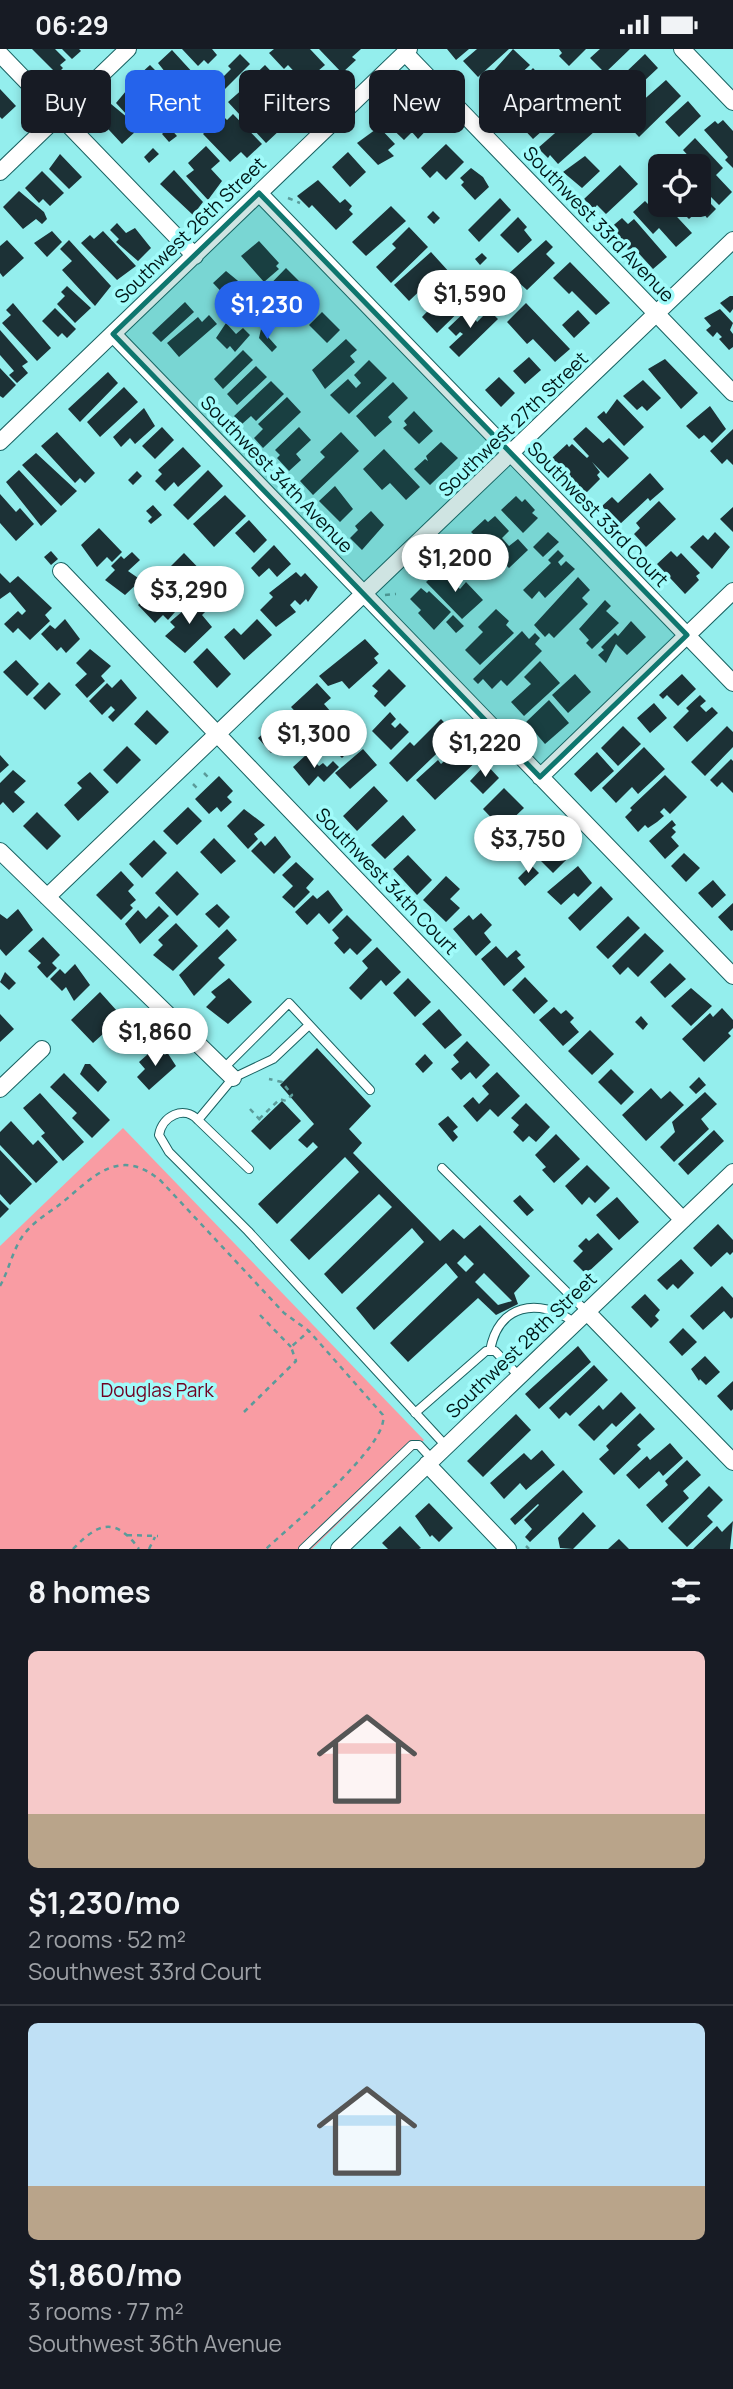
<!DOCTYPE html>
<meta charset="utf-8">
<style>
:root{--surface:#171b24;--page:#20242c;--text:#f1f3f6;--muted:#9ea1a6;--line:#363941;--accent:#2563eb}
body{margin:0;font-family:Manrope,sans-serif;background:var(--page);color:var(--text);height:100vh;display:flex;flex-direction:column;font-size:26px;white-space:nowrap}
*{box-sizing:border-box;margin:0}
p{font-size:23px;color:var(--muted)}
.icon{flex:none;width:38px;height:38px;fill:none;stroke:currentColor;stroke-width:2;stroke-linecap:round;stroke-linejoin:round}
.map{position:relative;height:1500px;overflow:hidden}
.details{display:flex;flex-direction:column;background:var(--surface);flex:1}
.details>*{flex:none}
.banner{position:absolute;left:21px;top:21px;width:691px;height:63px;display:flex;gap:14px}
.fabs{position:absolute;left:648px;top:105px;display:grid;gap:14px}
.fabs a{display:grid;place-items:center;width:63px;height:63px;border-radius:10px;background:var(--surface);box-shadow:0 4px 10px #0003;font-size:35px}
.price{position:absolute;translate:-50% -60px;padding:0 16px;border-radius:24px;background:#fff;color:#222;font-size:23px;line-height:46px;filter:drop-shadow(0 2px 4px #0008)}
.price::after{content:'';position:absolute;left:50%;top:42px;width:21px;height:16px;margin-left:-10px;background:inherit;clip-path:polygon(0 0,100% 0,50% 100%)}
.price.on{background:var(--accent);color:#fff}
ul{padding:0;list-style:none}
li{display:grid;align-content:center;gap:14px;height:371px;padding:0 28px}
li+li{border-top:2px solid var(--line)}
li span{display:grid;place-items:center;height:217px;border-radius:10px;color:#555}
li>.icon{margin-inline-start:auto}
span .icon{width:126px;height:126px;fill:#fffc;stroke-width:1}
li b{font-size:30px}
h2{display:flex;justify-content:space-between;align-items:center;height:84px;padding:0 28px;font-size:30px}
.pill{padding:0 24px;border-radius:10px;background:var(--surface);box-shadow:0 4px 10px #0003;font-size:24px;line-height:63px}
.pill.on{background:var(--accent);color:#fff}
.status{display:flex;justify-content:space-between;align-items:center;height:49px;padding:0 35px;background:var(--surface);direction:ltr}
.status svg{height:19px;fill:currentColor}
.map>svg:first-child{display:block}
</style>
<div class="status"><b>06:29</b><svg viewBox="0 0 49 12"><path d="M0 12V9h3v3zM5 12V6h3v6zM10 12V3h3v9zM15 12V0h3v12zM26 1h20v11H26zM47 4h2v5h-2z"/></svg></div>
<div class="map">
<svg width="733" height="1500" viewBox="0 0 733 1500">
<rect width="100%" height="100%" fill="#94eeed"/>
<path fill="#f99ca3" d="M123 1079 424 1391 312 1500H0V1197Z"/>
<path fill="#1c3136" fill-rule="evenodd" d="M32 0H55L66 11 60 16 63 19 57 25Z
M62 0H79L81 2 72 10Z
M182 0H212L217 6 208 15 204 11 198 17Z
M274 0H310L325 16 318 22 329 34 310 51 297 37 303 32 288 16 284 20 269 4Z
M319 0H361L352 8 356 11 342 24Z
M447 0H469L456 11Z
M477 0H509L478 28 463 12Z
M513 0 530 16 494 50 481 36Z
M559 0H586L569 17 559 7 562 4Z
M600 0H630L605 24 590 9Z
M172 1 205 37 188 52 158 14Z
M240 5 250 15 224 41 217 34 231 20 228 17Z
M645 5 658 19 642 34 637 28 632 33 624 25Z
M150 16 159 25 155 29 178 53 167 64 139 34 143 30 139 26Z
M265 16 304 57 290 71 271 52 267 55 246 34Z
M533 19 550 37 513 71 499 55Z
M666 31 681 47 639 88 622 70Z
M131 36 156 64 139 79 116 54Z
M607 37 617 49 606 59 595 48Z
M245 38 281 80 266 94 228 53Z
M0 40 16 57 2 70 0 68Z
M400 50 417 67 423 61 434 73 418 90 412 83 404 91 381 69Z
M688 52 701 67 679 88 665 73Z
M111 55 128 69 126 71 137 81 122 95 97 68Z
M587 56 604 74 558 115 550 106 548 109 538 99Z
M538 58 552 73 533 90 519 75Z
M233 65 262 95 247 109 241 103 230 113 203 85 222 66 227 71Z
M723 71 733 82V119L725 111 728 108 704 81 715 72 718 75Z
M169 78 177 87 169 93 162 85Z
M379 78 395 95 388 101 394 107 378 116 357 94Z
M695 89 723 119 716 126 732 143 719 156 698 135V117H690L694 113 683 101Z
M446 95 464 113 446 131 437 122 430 129 421 119Z
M206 97 220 112 211 120 222 132 208 151 186 127 194 121 188 114Z
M153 99 159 105 149 114 144 108Z
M348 103 366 123 350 138 332 118Z
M60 105 82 128 69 140 49 120Z
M585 107 600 122 582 139 563 123Z
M620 116 638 135 606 165 597 156 594 160 584 150Z
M471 119 483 128 489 138 475 151 461 136 464 133 460 129Z
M174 121 203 153 193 166 160 135Z
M42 122 64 144 50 157 43 150 39 154 25 139Z
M318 131 340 154 345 150 352 157 349 161 353 165 336 181 312 156 309 159 297 147Z
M19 142 44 163 47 170 42 175 36 170 23 180 3 158Z
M698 142 716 160 707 169 700 160 689 170 675 156H698Z
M660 148V156H666L692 184 676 198 659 179 653 185 633 163 645 152 650 157Z
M500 149 511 161 479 193 468 181Z
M391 157 406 172 366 207 352 193Z
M433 162 440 169 434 175 427 168Z
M518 168 527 178 524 181 532 191 518 204 500 186Z
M622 169 628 175 634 170 667 208 653 220 633 198 629 202 609 180Z
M117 174 126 184 135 179 151 199 138 212 116 193 119 190 110 181Z
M409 178 428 198 391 234 376 218 396 199 392 195Z
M52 182 62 193 47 208 34 194Z
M103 182 136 217 117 231 81 194 90 186 94 190Z
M7 191 24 209 3 228 0 224V197Z
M69 191 111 237 95 257 62 221 72 212 60 200Z
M546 191 553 198 546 205 555 214 527 241 517 232 509 238 505 234 509 230 506 227Z
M259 192 279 214 276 217 279 220 264 233 241 207Z
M431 203 450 224 434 239 429 233 409 252 394 236Z
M482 204 487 209 480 216 475 210Z
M570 213 610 254 596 266 572 242 569 245 553 229Z
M286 219 300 233 268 266 254 252Z
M226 222 249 241 234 256 213 234Z
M458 222 471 235 467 239 475 247 437 284 422 268 441 248 436 243Z
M67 237 91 259 75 274 57 255 65 247 61 243Z
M306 241 318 253 296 275 283 262Z
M730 247H733V260L730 264 720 254Z
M185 253 194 263 161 293 152 284Z
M13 254 51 299 37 312 2 274 11 266 6 261Z
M526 254 570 300 555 313 533 290 527 295 507 273Z
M55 259 76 280 67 289 62 284 58 288 42 272Z
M469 259 477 273 489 261 498 270 459 308 449 298 463 285 460 283 456 287 448 279Z
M720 260 733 274 730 281 733 285V298L729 301 719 290 722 288 717 283 713 288 706 281 711 277 704 269Z
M578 261 590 274 574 289 562 276Z
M322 263 340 281 327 294 309 276Z
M209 266 217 275 179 308 167 294 198 268 202 273Z
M226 274 236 285 243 279 250 286 235 303 230 297 227 300 216 289Z
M261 280 277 298 272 303 259 289Z
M0 281 28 313 22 317 28 324 17 334 9 326 14 322 0 306Z
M346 290 357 301 350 307 355 313 325 340 312 321Z
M243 301 253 311 223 340 214 330Z
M529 308 541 321 525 335 513 322Z
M665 310 698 344 681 360 648 320Z
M369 311 387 329 349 365 330 346 348 330 356 339 361 334 354 326Z
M256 317 267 328 237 356 227 345Z
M0 319 16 336 3 349 0 347Z
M108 323 118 334 80 373 68 360Z
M499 328 515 344 501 358 485 341Z
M643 331 661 349 647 362 642 357 637 361 623 347Z
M271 332 284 345 256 372 251 367 242 375 234 367Z
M393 333 408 349 388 368 392 373 375 388 356 367Z
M124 338 138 353 100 388 87 373Z
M287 348 301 363 263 399 254 389 263 380 258 375Z
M617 350 644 378 624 397 597 368 604 362 606 365Z
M710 357 726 380 712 394 704 386 699 390 686 377Z
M144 359 155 377 135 395 130 389 121 398 113 388Z
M414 362 433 382 419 395 403 379 407 376 404 372Z
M162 378 174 391 155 410 142 397Z
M299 378 311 391 296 405 301 411 289 422 277 409 280 406 275 401Z
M586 378 603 394 609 389 629 409 608 429 592 413 600 423 597 426 600 430 586 444 552 409 567 395 569 398 572 395 587 409 589 407 573 390Z
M733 380V416L727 410 722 415 710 402Z
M57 383 95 424 85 434 80 429 75 434 41 397Z
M341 383 359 402 313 446 300 432 325 408 320 403Z
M441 393 458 409 430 436 414 420 425 410 428 412 426 407Z
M183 398 201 417 178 438 174 433 165 442 155 432 162 425 158 421Z
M384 400 420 438 406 451 390 434 382 441 363 420Z
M36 404 77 442 61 457 22 416Z
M19 421 57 462 41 477 6 433Z
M208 421 223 437 188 471 173 456Z
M137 422 142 427 133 436 128 431Z
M650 424 664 440 650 452 648 449 619 476 602 457 612 448 618 454Z
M335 437 353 460 340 473 319 452Z
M0 445 16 463 20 459 34 475 16 492 0 474Z
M225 446 246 467 214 498 193 475Z
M516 447 522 453 525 450 535 461 532 464 538 469 523 484 501 461Z
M659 452 676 470 646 498 634 485 640 479 636 474Z
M153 456 162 466 151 475 148 472 152 468 146 462Z
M733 458V483L720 470Z
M371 462 384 476 362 501 350 489 358 481 355 477Z
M495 467 509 482 502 489 509 497 518 490 528 501 509 519 471 483 485 470 488 473Z
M249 471 267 491 254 504 235 484Z
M99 479 122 503 112 513 107 508 97 518 81 496Z
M548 483 559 493 543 508 533 498Z
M715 483 730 498 712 520 690 498 703 486 708 491Z
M274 496 291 515 277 528 269 519 259 528 251 519Z
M558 501 564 507 558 513 561 517 566 512 575 520 545 549 539 542 532 550 523 541 551 514 548 511Z
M51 502 58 510 51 516 44 508Z
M671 502 677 508 681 504 700 524 696 527 699 531 685 545 657 515Z
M132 503 140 511 128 522 141 531 125 546 105 531 115 521 111 517 121 507 124 510Z
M184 504 210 531 194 547 168 520Z
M440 520 460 540 466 533 483 551 462 570 426 533Z
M296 523 301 528 305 524 318 538 308 553 306 550 300 556 295 551 290 556 296 563 276 578 260 561 273 548 269 544Z
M0 524 10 534 18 527 52 559 45 566 50 572 30 591 18 579 13 584 4 575 18 562 22 566 26 562 10 543 0 550Z
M578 528 590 541 582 549 588 555 554 589 549 584 545 588 534 576Z
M174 532 189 547 168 571 163 566 155 574 138 556 152 542 158 548Z
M421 539 427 544 429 542 451 563 434 581 418 564 421 561 410 550Z
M198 549 208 560 202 566 212 578 185 604 165 587 175 578 170 573Z
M605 551 611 557 606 562 619 574 592 600 586 594 589 591 579 580Z
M496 560 509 572 506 576 514 584 480 616 465 601 483 583 478 578Z
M453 566 464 577 456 584 446 573Z
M65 570 80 590 66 604 61 598 57 602 41 585 50 576 55 580Z
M257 570 272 586 244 611 224 588 234 579 241 586Z
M631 572 646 588 627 606 616 595 606 614 598 606 604 601 601 598 615 584 618 587Z
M522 582 529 590 535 584 540 589 535 595 542 602 507 637 501 631 492 640 483 630 478 635 473 630Z
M365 590 379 605 374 609 378 614 349 640 342 632 328 637 319 627Z
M207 599 231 625 217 639 193 613Z
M90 600 111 617 101 627 105 632 87 649 75 636 87 625 76 614Z
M16 611 39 635 27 647 3 623Z
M540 612 560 634 524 667 511 653 531 635 524 628Z
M389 620 406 637 385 658 374 647 378 642 372 637Z
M575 625 591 643 568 664 552 646Z
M682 625 696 640 678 657 667 646 663 650 659 646Z
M121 630 137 649 113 673 108 668 115 661 111 657 102 666 89 652 107 634 112 639Z
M49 633 61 645 45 661 33 649Z
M317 634 331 649 324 655 331 663 321 673 314 666 305 673 291 658Z
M700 646 706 652 700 657 706 663 712 658 718 664 687 693 673 678 689 662 686 659Z
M549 651 569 674 545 695 526 673Z
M654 654 667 669 650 684 637 669Z
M147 661 169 683 156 696 134 675Z
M390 663 396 670 391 675 395 679 400 674 409 683 391 701 372 682Z
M284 666 297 680 271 704 258 689Z
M342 670 360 691 342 709 334 701 338 696 329 683Z
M441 670 456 686 407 733 389 714 410 693 414 697Z
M623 677 641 695 618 717 601 699Z
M727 677 733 683V698L705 727 691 713Z
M464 694 479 710 435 751 416 731 438 711 441 715Z
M127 697 141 711 117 735 103 721Z
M644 698 665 720 638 745 632 738 616 754 602 739Z
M363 700 377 716 350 740 335 724Z
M597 703 614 722 591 743 574 725Z
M307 705 319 717 323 714 327 718 333 712 339 718 324 733 318 727 309 737 293 718Z
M0 706 9 716 0 724Z
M731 710 733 712V744L722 733 717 738 710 731Z
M486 715 499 729 483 745 470 732Z
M13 721 26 732 14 743 25 753 13 764 3 753 0 756V734Z
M90 723 109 743 78 772 64 756 82 739 77 734Z
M665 726 687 748 670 765 664 759 660 763 664 767 657 773 648 779 645 776 638 783 625 768 632 761 630 759Z
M219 727 233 742 227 748 232 753 221 763 217 758 209 765 195 750Z
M374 737 388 752 357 782 343 767Z
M504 739 524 759 502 780 483 760Z
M188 758 202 772 177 796 163 782Z
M244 760 265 776 254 785 258 790 248 800 227 777Z
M37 763 61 787 47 801 23 777Z
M403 766 416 781 385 810 371 796Z
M530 766 548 784 534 797 527 790 521 796 511 785Z
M672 771 676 776 672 779 676 783 671 788 679 797 665 810 649 792Z
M275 787 291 808 274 825 251 802 261 792 265 797Z
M551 788 558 794 557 801 566 811 553 824 534 805Z
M214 789 236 812 221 825 200 803Z
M154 791 167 804 142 829 129 815Z
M684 804 700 819 686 833 671 817Z
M408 806 432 831 417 846 393 820Z
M296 813 314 830 306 839 310 843 294 859 282 848 293 837 282 826Z
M531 816 539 824 525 837 518 829Z
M578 817 592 834 578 848 574 844 561 856 547 843Z
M121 822 134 836 128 842 136 851 130 856 133 859 121 871 96 846Z
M177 822 199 845 177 867 155 844Z
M446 827 460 840 450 850 460 859 446 873 423 851Z
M713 831 726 846 712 859 698 844Z
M601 837 613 850 580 882 568 869Z
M328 841 343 861 329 875 319 864 307 876 295 863 313 846 317 850Z
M733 854V881L731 882 718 868Z
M217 855 230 868 219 879 205 865Z
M159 857 169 867 140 895 125 875 138 861 146 870Z
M18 860 33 881 6 907 0 900V865L7 870Z
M481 864 492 876 484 884 491 893 476 907 453 880 469 866 473 871Z
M347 866 372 891 357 906 350 899 344 905 334 894 339 889 332 881Z
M628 867 640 879 608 910 596 898Z
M176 874 198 897 173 922 153 906 163 896 158 891Z
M227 880 237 891 218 909 225 916 194 947 179 926Z
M645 884 664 902 638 928 628 918 620 926 612 917Z
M43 888 60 906 52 914 57 919 47 929 37 918 41 914 28 902Z
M496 897 507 909 516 901 521 906 517 909 525 918 504 937 481 910Z
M377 898 401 923 386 937 381 931 361 951 349 939 368 919 362 912Z
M670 914 686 930 665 949 650 933Z
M75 915 90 936 74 952 66 938 62 942 50 930 60 920 65 925Z
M5 923 16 934 9 941 0 933Z
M525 928 548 952 534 965 512 941Z
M229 929 252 953 228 975 206 958 216 948 211 943Z
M408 929 431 953 415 968 393 944Z
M691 939 712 957 691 977 671 957Z
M100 943 117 962 110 970 114 975 93 994 71 971Z
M554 958 561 965 566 961 574 969 570 973 579 983 563 997 539 971Z
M722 959 733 971V979L728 984 731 987 704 1013 682 990 710 964 713 968Z
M439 960 462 986 445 1000 422 975Z
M0 965 14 980 0 993Z
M641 967 648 975 643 981 635 973Z
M132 970 148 991 134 1004 124 993 120 997 108 985 117 976 122 980Z
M590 981 614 1005 592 1026 568 1002Z
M467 992 490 1016 476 1030 470 1023 461 1031 451 1020 459 1013 453 1006Z
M157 997 165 1006 167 1003 176 1017 149 1041 137 1028 145 1020 139 1013Z
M317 999 371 1057 349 1080 362 1094 353 1104 440 1192 453 1180 464 1190 480 1176 530 1227 514 1244 518 1255 496 1266 478 1249 408 1313 390 1294 458 1228 446 1214 374 1281 356 1259 424 1193 412 1179 342 1245 324 1225 392 1158 379 1145 309 1211 290 1191 359 1123 345 1108 277 1175 258 1155 318 1098 313 1093 307 1099 298 1091 314 1075 280 1036ZM465 1206 474 1215 466 1223 457 1214ZM484 1224 512 1252 498 1256 475 1233Z
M425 1005 433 1014 423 1024 415 1015Z
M85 1015H90L107 1033 98 1043 80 1025Z
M611 1020 634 1043 621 1056 598 1033Z
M497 1023 520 1047 498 1068 490 1060 477 1073 463 1057 473 1048 479 1055 489 1045 482 1037Z
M64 1024 110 1071 92 1089 72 1069 77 1064 50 1038Z
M699 1028 706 1036 696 1045 689 1038Z
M651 1039 661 1050 670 1042 684 1056 646 1092 622 1066Z
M705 1043 717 1055 701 1070 709 1080 674 1113 660 1098 675 1083 672 1073Z
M40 1044 84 1093 63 1112 41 1087 45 1084 23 1059Z
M282 1052 301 1072 270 1101 251 1082Z
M526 1054 550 1078 536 1093 529 1087 523 1093 513 1083 519 1076 511 1069Z
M448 1067 458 1078 453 1082 458 1088 453 1093 438 1075Z
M11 1072 33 1096 38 1091 58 1113 36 1134 0 1096V1083Z
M714 1081 724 1092 688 1126 678 1115Z
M556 1085 580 1110 554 1134 542 1121 546 1118 535 1106Z
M0 1101 32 1135 10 1156 0 1145Z
M587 1116 610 1139 595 1154 589 1148 582 1156 565 1137Z
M520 1146 534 1161 527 1167 513 1152Z
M617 1148 639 1173 619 1191 596 1166Z
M0 1151 9 1160 0 1169Z
M718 1175 733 1191V1203L730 1206 727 1203 711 1218 693 1199Z
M598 1184 613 1200 586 1225 573 1212 583 1202 578 1197 586 1189 589 1192Z
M681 1210 694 1224 678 1240 673 1235 667 1241 657 1231Z
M722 1237 733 1249V1268L731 1270 724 1262 703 1281 690 1267Z
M645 1245 660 1261 655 1267 659 1271 651 1279 631 1258Z
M683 1279 697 1293 682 1307 669 1293Z
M578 1297 591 1313 539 1360 525 1345Z
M705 1307 720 1323 706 1336 700 1330 699 1332 691 1320Z
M594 1316 608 1331 570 1367 566 1363 559 1370 549 1359Z
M733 1332V1360L731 1362 717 1347Z
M621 1343 636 1359 616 1378 612 1374 594 1392 578 1376 599 1356 603 1361Z
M640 1364 655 1380 637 1396 641 1400 614 1426 599 1410 609 1401 606 1397Z
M516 1365 531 1381 483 1428 467 1412Z
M670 1394 683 1409 663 1427 659 1422 639 1440 626 1426 647 1407 650 1411Z
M542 1401 555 1416 526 1441 520 1434 504 1450 490 1434 524 1404 531 1411Z
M687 1411 701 1426 683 1442 689 1449 662 1474 646 1456 668 1436 665 1432Z
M563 1421 583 1443 530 1493 525 1488 532 1480 524 1471 539 1456 538 1455 515 1476 510 1470Z
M709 1437 723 1451 707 1467 713 1473 687 1498 668 1479Z
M429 1454 453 1479 439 1493 432 1486 430 1488 415 1467Z
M583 1463 596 1477 573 1500 560 1499 558 1489Z
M733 1472 730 1500H693L717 1477 722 1483Z
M400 1477 421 1499 419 1500H388L382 1494Z
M619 1490 629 1500H608Z"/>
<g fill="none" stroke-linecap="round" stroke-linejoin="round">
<g stroke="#196262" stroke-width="10">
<path id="lane" d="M224 1019 289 954 370 1041
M198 1071C184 1056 162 1067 159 1086L169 1103 248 1182 446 1397
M442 1119 586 1262
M249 1120 198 1071 233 1029 273 1010 309 976
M490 1302C498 1255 538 1248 574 1273
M415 1364 486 1302H495L518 1326
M303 1500 412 1396H419L432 1410"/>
</g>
<g stroke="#196262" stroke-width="18">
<path id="street" d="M682 0 733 53
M405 4 733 344
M0 5 195 207
M0 123 128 0
M259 144 733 634
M113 285 733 927
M0 393 409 0
M61 522 683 1171
M540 728 733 542
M0 802 233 1029
M47 848 733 191
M0 1040 42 1000
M586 1262 733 1413
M427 1415 508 1500
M339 1500 733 1123"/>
</g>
<path stroke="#5b9b9a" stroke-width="2.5" stroke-dasharray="5 5" stroke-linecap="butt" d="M288 149 300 154
M656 243 659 233
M385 546 396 545
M204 724 211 731
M193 735 200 742
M250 1060 261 1072
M259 1070 280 1050 286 1052 292 1046 282 1033 269 1030
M0 1237C9 1221 12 1203 22 1188 33 1172 49 1164 63 1153 94 1127 120 1097 161 1132L284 1264 309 1282 383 1366C390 1396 290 1477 266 1500
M260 1266 291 1298
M244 1363 296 1312 291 1298 309 1282
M127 1486 158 1487
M526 1497 529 1500
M73 1500C98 1474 115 1467 139 1500
M149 1500 155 1488"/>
<use href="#lane" stroke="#fff" stroke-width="8"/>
<use href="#street" stroke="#fff" stroke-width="16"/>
</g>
<path fill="#0f766e" fill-opacity="0.2" stroke="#0f766e" stroke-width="5" stroke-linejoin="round" d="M259 144 687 586 540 728 113 285Z"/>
<g text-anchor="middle" stroke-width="7" stroke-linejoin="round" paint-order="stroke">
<g font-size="19" fill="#001818" stroke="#a1fbfa">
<text transform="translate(599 175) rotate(46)" y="7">Southwest 33rd Avenue</text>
<text transform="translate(190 181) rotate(-44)" y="7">Southwest 26th Street</text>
<text transform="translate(513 375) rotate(-44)" y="7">Southwest 27th Street</text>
<text transform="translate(277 425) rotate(46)" y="7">Southwest 34th Avenue</text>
<text transform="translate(598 465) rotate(46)" y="7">Southwest 33rd Court</text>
<text transform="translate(387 832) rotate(46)" y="7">Southwest 34th Court</text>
<text transform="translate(521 1296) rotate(-44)" y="7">Southwest 28th Street</text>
</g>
<g font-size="19" fill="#700021" stroke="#a1fbfa">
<text x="157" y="1348">Douglas Park</text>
</g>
</g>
</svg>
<div class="fabs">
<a><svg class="icon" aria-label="locate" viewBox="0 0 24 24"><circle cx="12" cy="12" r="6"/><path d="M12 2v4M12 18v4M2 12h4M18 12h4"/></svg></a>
</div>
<b class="price" style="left:470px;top:281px">$1,590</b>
<b class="price on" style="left:267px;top:292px">$1,230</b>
<b class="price" style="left:455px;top:545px">$1,200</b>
<b class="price" style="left:189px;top:577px">$3,290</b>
<b class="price" style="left:314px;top:721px">$1,300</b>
<b class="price" style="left:485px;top:730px">$1,220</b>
<b class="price" style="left:528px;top:826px">$3,750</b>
<b class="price" style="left:155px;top:1019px">$1,860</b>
<div class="banner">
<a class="pill">Buy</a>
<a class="pill on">Rent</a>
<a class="pill">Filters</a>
<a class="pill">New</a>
<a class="pill">Apartment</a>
</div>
</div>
<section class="details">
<h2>8 homes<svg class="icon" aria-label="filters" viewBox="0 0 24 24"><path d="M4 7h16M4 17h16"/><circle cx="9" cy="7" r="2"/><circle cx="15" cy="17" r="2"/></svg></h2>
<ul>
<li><span style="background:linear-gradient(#f6c9c9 75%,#b9a48a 0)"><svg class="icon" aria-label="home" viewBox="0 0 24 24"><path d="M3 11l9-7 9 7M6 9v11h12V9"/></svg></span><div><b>$1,230/mo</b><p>2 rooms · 52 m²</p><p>Southwest 33rd Court</p></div></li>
<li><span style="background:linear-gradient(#bfe0f5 75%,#b9a48a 0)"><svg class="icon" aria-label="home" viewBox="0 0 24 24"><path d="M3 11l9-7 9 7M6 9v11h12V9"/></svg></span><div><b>$1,860/mo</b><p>3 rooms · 77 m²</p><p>Southwest 36th Avenue</p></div></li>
</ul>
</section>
